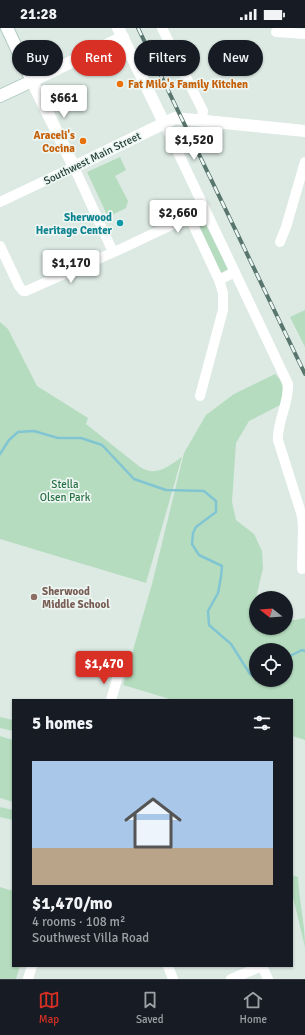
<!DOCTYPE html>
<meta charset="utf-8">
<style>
:root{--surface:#171b24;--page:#20242c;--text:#f1f3f6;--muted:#9ea1a6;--line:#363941;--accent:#d93025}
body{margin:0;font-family:Signika,sans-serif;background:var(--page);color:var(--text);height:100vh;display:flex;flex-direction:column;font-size:15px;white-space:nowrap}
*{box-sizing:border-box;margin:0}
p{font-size:13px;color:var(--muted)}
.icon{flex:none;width:22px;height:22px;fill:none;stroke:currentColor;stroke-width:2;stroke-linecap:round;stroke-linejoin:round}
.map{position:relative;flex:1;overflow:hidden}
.sheet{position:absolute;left:12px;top:671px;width:281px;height:268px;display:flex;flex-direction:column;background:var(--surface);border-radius:0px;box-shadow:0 1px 3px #0004}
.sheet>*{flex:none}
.hud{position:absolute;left:12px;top:12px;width:281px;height:36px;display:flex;gap:8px}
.needle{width:26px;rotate:287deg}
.controls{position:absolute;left:249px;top:563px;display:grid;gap:8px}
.controls a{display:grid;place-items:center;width:44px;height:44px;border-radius:50%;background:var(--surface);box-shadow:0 1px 3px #0004;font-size:20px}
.price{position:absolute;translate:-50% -34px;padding:0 9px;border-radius:4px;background:#fff;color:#222;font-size:13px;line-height:26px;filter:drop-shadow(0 1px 2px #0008)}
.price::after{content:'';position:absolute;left:50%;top:24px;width:12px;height:9px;margin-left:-6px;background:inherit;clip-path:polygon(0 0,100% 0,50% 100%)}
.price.current{background:var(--accent);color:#fff}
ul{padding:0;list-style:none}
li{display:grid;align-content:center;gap:8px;height:212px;padding:0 20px}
li span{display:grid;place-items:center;height:124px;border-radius:0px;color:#555}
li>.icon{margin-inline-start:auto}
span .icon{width:72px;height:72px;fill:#fffc;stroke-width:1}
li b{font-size:17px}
h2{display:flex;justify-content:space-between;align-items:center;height:48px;padding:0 20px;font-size:17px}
.chip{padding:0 14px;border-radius:18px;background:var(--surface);box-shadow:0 1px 3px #0004;font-size:14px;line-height:36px}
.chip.current{background:var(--accent);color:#fff}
.status{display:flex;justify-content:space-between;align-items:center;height:28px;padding:0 20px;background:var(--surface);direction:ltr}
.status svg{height:11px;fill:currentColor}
.tabs{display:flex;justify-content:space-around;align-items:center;height:56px;border-top:1px solid var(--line);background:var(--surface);font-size:11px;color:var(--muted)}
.tabs a{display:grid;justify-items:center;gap:2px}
.tabs .current{color:var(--accent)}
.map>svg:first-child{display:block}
</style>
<div class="status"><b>21:28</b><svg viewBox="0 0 49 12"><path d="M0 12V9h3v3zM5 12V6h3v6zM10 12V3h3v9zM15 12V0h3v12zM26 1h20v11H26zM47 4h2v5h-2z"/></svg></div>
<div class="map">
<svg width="305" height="951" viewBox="0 0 305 951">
<rect width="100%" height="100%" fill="#ddeae4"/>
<path fill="#b5dcbf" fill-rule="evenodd" d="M120 129 126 142 115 148 128 173 126 180 108 189 87 144Z
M199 190 203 191 228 241 219 246 195 192Z
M305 282V319L290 289Z
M0 294 8 301 37 358 88 390 86 396 140 439C157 449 167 439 182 429L146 555 0 511Z
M275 346C285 355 283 365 280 377L249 393 236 415 232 474 236 492 254 506 262 523 263 540 256 570V600H286V591L295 592 305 590V712L292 708V672H173L123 657 152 556 184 425 206 387 234 366ZM256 622H286V652H256Z
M0 689 13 692V703L0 700Z
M0 708 13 712V774L0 770Z
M0 779 13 782V792L0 789Z
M292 847 298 849C299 873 305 895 305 919L292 865Z
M0 859 13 863V938H20L16 951H0Z"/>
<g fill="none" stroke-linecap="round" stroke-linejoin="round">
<path stroke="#82c5d2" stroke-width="2.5" d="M0 426 9 412 18 404 34 403 58 410H81L102 417 134 451 166 462 204 463 216 473V484L196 499 193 505 192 516 199 527 222 538 221 549 218 565 208 583 209 597 231 616 250 646 256 650
M286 634 290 628 302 622 305 623
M258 652 271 654 273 652"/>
<g stroke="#b0cac0" stroke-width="14">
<path id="secondary" d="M0 68 32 53 7 0"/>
</g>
<path stroke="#fff" stroke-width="10" d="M162 0 203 83 201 93
M276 4 305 6
M164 95 288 356C289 376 277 393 278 412L302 488 303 499 302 541
M0 174 74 139 113 224
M189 188 219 252
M280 214 286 199 305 134
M0 218 19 258 23 263H26L123 220 205 181
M200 368 223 282V265L219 252 235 244
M111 672 118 648
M168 938 173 951
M262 938 268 951
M28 951 32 938
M231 951 262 938"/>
<path stroke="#fff" stroke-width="12" d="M118 0 164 95
M123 9 32 53 74 139 175 90 305 103"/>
<use href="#secondary" stroke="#fff" stroke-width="12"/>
<g stroke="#58766e" stroke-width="4">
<path id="rail" d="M138 0 305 346"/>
</g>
<use href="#rail" stroke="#edf6f2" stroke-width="2.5" stroke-dasharray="8" stroke-linecap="butt"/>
</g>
<g fill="#e8710a" stroke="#edf6f2" stroke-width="1.5">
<circle cx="120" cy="56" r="4"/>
<circle cx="83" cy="113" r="4"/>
</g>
<circle fill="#0f9aa8" stroke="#edf6f2" stroke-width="1.5" cx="120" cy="195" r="4"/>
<circle fill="#8d6e63" stroke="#edf6f2" stroke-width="1.5" cx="34" cy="569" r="4"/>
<g text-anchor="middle" stroke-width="3.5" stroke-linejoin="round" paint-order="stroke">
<g font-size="11" font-weight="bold" fill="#c56008" stroke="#edf6f2" text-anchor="start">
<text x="128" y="60">Fat Milo's Family Kitchen</text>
<text x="75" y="111" text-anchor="end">Araceli's<tspan x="75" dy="13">Cocina</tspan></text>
</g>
<g font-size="11" fill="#1e3932" stroke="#edf6f2">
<text transform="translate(92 130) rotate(-26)" y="4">Southwest Main Street</text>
</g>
<g font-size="11" font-weight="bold" fill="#0d838f" stroke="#edf6f2" text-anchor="end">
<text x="112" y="193">Sherwood<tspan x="112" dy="13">Heritage Center</tspan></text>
</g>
<g font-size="11" fill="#287144" stroke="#edf6f2">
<text x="65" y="460">Stella<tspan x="65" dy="13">Olsen Park</tspan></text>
</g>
<g font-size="11" font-weight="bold" fill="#785e54" stroke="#edf6f2" text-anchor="start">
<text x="42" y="567">Sherwood<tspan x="42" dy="13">Middle School</tspan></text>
</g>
</g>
</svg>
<div class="controls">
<a><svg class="needle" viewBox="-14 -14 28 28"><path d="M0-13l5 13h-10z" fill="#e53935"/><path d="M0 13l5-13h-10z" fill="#9ea1a6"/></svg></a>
<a><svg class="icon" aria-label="locate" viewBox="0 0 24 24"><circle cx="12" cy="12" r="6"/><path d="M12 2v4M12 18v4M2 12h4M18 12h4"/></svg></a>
</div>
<b class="price" style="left:64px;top:91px">$661</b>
<b class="price" style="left:194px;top:133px">$1,520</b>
<b class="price" style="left:178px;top:206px">$2,660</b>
<b class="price" style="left:71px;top:256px">$1,170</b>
<b class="price current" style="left:104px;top:657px">$1,470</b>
<div class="hud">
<a class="chip">Buy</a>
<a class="chip current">Rent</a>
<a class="chip">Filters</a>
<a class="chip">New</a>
</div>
<section class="sheet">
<h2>5 homes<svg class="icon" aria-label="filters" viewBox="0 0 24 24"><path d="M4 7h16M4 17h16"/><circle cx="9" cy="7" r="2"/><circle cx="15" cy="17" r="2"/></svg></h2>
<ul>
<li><span style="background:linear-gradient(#a9c7e8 70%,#b9a48a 0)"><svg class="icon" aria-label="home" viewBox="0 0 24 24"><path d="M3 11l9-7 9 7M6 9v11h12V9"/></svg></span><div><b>$1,470/mo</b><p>4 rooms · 108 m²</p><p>Southwest Villa Road</p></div></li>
</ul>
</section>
</div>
<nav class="tabs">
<a class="current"><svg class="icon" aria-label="map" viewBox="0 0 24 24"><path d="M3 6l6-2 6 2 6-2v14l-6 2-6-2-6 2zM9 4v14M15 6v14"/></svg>Map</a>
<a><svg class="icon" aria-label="saved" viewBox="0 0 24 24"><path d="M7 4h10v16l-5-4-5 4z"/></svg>Saved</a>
<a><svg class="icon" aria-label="home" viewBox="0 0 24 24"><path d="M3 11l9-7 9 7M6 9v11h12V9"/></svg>Home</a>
</nav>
